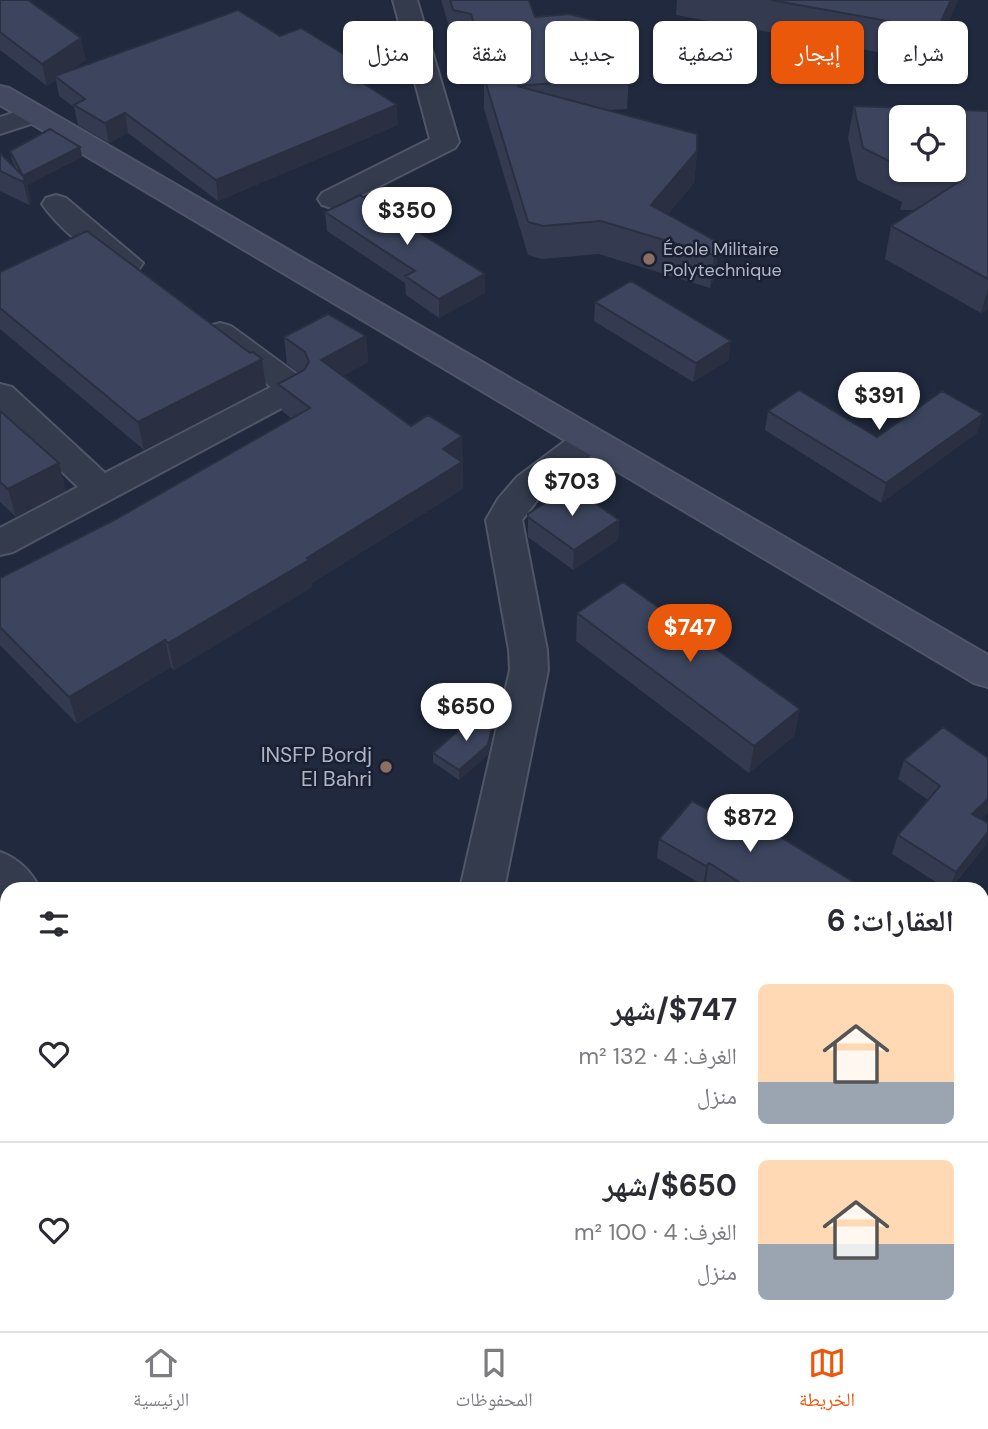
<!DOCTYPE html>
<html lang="ar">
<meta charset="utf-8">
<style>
:root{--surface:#fff;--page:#f7f7f7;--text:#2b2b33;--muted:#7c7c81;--line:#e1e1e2;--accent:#ea580c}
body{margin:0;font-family:"DM Sans","Noto Naskh Arabic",sans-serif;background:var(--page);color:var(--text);direction:rtl;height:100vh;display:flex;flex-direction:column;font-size:26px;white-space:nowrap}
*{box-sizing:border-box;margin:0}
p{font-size:23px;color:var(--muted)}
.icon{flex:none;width:38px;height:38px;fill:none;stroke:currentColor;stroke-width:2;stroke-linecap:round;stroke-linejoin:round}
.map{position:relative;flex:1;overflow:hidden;direction:ltr}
.sheet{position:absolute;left:0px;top:882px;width:989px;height:450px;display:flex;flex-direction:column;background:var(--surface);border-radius:21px 21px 0 0;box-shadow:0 2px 5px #0004;direction:rtl}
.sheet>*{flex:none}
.guide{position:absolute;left:21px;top:21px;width:947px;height:63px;direction:rtl;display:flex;gap:14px}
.fabs{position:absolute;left:889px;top:105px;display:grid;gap:14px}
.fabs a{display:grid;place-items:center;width:77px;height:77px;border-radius:10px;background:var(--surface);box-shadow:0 2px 5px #0004;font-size:35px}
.price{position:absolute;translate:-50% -60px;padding:0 16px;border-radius:24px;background:#fff;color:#222;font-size:23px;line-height:46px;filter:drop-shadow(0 2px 4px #0008)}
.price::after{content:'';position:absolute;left:50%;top:42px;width:21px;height:16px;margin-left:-10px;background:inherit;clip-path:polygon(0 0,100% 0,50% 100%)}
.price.on{background:var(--accent);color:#fff}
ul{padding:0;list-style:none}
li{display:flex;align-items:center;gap:21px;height:175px;padding:0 35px}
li+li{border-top:2px solid var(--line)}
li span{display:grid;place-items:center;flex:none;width:196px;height:140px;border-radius:10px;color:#555}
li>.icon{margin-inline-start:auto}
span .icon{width:84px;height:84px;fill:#fffc;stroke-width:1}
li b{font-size:30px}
h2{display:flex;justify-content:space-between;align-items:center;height:84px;padding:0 35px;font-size:30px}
.chip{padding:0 24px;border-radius:10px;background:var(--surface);box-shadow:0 2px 5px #0004;font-size:24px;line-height:63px}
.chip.on{background:var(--accent);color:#fff}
.dock{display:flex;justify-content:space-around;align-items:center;height:98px;border-top:2px solid var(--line);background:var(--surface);font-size:19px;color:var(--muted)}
.dock a{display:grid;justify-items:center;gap:4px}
.dock .on{color:var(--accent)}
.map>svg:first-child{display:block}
</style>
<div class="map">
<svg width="988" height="1331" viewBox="0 0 988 1331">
<rect width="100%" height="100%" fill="#20293d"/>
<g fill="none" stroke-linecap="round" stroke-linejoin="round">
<g stroke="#4f5667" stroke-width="4">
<path id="street" d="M393 0H417L459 142 455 148 342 205 332 208 322 205 318 199 322 193 430 139Z
M34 106 43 108 47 114 43 120 0 134V117Z
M56 195 66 198 143 263 139 269C131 271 125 273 117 269 94 258 56 225 42 204L46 198Z
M220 323 231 326 306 381 310 388 306 395 13 552 0 555V528L78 487 0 412V384L12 387 105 473 271 387 209 340 204 333 209 326Z
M589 429 601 432 606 440 601 448 542 494 522 520 547 650 548 670 504 889H460L510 670 509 650 486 520 498 499 517 477 577 432Z
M0 852C19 859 31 871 40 889H7V903L0 899Z"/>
</g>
<g stroke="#4f5667" stroke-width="4">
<path id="secondary" d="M0 86 9 88 988 655V687L974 683 0 105Z"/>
</g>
<use href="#street" fill="#343b4d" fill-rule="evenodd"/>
<use href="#secondary" fill="#424960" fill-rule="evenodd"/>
</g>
<path fill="#343b50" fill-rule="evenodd" d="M0 0 86 60 70 71 280 36 369 87 398 125 218 201 128 133 109 143 78 125 74 107 59 96 56 80 47 86 0 50Z
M441 0H529L535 17 629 77 627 109 608 110 697 151 694 183 668 214 719 243 715 275 710 288 599 254 542 259 528 255 484 109V83L472 45 453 40Z
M677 0H958L931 62 676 15Z
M854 106 988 111V309L981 313 885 259 891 226 916 210H900L902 202 857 180 848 138ZM901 117 954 170H901Z
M80 147 82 157 27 185 31 202 29 205 0 191V153L17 170 12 161 10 151Z
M325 212 485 274V293L439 318 406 295 405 283 327 231Z
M0 272 250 353 262 359 266 387 144 450 0 329Z
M595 302 729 360 693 382 594 321Z
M366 336 368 362 343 376 411 426 462 436 463 489 312 583V587L174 670 171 667 77 724 0 645V578L116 519 292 419 282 411 278 384 299 373 287 364 284 337Z
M0 411 66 490 16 517 0 502Z
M768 411 877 437 977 433 881 503 765 430Z
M528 514 619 520 618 540 573 570 528 537Z
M577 613 800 709 794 736 749 773 576 641Z
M492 737 488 755 459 780 433 762V753Z
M904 760 988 812 980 819 986 845 950 889H947L892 854 898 835 928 800 898 779Z
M750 832 865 889H718L706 881 703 885 657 858 659 839Z
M952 1325H982L988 1331H960Z"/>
<path fill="#2a3041" d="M951 0H958L931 62 937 30Z
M81 38 86 60 58 79 55 76 56 80 47 86 42 64Z
M368 69 369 89 352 76Z
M397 105 398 125 218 201 216 180Z
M125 113 128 133 109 143 105 123Z
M80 147 82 157 27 185 31 202 29 205 23 182V176Z
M697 151 694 183 650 236 651 205Z
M719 243 715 275 710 288 714 255Z
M485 274V293L439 318V299Z
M988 288V309L981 313Z
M366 336 368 362 323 387 321 360Z
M731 341 729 360 693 382 696 363Z
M262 359 266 387 144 450 138 422Z
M983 414 977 433 881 503 886 483Z
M462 436 463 489 312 583V587L174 670 168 643 307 558 443 449Z
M59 463 66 490 16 517 8 489Z
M619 520 618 540 573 570 574 550Z
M165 640 171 667 77 724 69 697Z
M800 709 794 736 749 773 754 746Z
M492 727V737L488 755 459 780V770Z
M988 799V812L965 832 972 814Z
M988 832V839L986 845 949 889 956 872Z
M709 863 706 881 703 885 706 866Z
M0 1064 4 1073 0 1076Z"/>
<path fill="#3c455d" stroke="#2a3041" stroke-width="2" d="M0 0H28L81 38 42 64 0 32Z
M450 0H529L535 17 569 14 606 23 629 77 517 86 697 134V151L651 205 719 243 714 255 601 221 543 226 528 222 484 77 492 80 471 14 453 10Z
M771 0H951L937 30Z
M238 10 280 36 301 28 368 69 352 76 397 105 216 180 125 113 105 123 74 105 85 99 55 76Z
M854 106 988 111V279L891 226 963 179 907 178 909 171 907 170H954V117H901V167L863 148Z
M50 129 80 147 23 176 10 151Z
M0 153 25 178 23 182 0 171Z
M360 195 485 274 439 299 405 276 415 271 325 212Z
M87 231 250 353 253 352 262 359 138 422 0 308V272Z
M631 281 731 341 696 363 595 302Z
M328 314 366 336 321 360 411 426 428 415 462 436 443 449 462 462 307 558 309 560 168 643 165 640 69 697 0 627V578L116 519 310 408 278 384 304 370 309 362 305 352 284 337Z
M799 390 877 437 942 391 983 414 886 483 768 411Z
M0 411 59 463 8 489 0 482Z
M571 486 619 520 574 550 528 517V514Z
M623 582 800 709 754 746 577 613Z
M476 715 492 727 488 745 459 770 433 753Z
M943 727 988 758V799L972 814 988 823V832L956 872 898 835 940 786 904 760Z
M692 801 750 832 758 823 865 889H750L709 863 706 866 659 839Z
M982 969 988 972V1016L982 1027Z
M988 1253V1331L980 1325H982V1263Z
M116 1325H202L207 1331H109Z"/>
<g fill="#8d6e63" stroke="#1a2031" stroke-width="2.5">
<circle cx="649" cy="259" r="7"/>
<circle cx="386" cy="767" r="7"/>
</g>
<g text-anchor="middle" stroke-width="5" stroke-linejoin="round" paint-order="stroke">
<g font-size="18" fill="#afb6c8" stroke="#1a2031" text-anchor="start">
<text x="663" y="255">École Militaire<tspan x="663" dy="21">Polytechnique</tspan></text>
</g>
<g font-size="21" fill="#afb6c8" stroke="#1a2031" text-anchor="end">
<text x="372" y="762">INSFP Bordj<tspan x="372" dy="24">El Bahri</tspan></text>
</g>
</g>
</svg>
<div class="fabs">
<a><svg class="icon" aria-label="locate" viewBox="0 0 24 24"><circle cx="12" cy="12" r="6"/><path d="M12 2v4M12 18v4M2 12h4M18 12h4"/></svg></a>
</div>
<b class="price" style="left:407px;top:247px">$350</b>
<b class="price" style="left:879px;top:432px">$391</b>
<b class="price" style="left:572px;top:518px">$703</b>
<b class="price on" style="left:690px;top:664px">$747</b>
<b class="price" style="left:466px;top:743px">$650</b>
<b class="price" style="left:750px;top:854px">$872</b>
<div class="guide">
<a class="chip">شراء</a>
<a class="chip on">إيجار</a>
<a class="chip">تصفية</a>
<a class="chip">جديد</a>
<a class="chip">شقة</a>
<a class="chip">منزل</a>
</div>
<section class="sheet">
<h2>العقارات: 6<svg class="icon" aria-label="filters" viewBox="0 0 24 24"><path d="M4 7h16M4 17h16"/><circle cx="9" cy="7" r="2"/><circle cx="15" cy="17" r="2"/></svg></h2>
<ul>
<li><span style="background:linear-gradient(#ffd9b3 70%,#9aa5b1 0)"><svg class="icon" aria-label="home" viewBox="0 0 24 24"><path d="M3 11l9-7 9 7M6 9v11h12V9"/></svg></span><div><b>$747/شهر</b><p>الغرف: 4 · 132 m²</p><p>منزل</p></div><svg class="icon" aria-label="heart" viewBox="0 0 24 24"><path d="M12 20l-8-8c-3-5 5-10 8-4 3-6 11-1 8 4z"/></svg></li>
<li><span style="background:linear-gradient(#ffd9b3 60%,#9aa5b1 0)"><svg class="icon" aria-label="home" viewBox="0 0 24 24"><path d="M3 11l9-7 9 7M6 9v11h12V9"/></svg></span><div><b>$650/شهر</b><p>الغرف: 4 · 100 m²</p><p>منزل</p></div><svg class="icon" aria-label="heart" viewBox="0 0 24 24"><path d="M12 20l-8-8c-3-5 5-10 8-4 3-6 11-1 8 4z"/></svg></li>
</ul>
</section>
</div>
<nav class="dock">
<a class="on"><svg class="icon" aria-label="map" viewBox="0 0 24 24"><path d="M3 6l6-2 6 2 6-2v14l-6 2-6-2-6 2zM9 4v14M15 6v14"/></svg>الخريطة</a>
<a><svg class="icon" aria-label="saved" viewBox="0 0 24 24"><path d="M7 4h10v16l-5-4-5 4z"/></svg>المحفوظات</a>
<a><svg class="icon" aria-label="home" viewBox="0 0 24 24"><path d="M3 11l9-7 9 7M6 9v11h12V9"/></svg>الرئيسية</a>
</nav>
